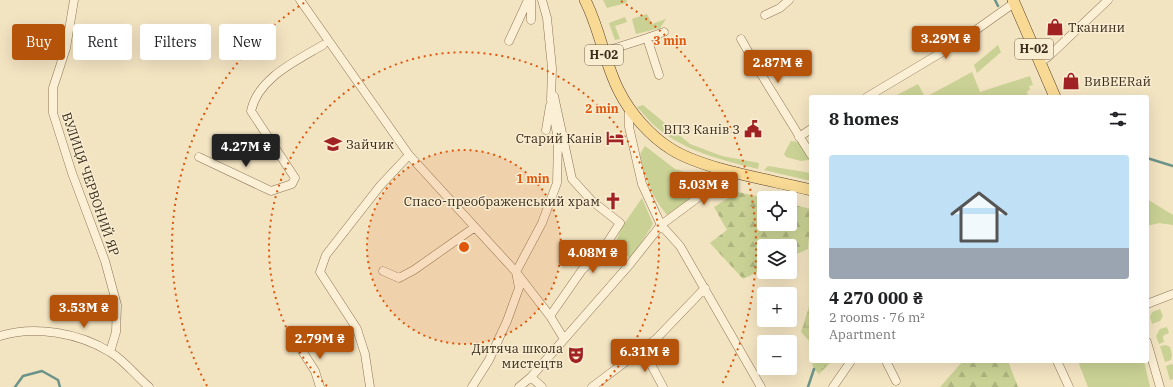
<!DOCTYPE html>
<meta charset="utf-8">
<style>
:root{--surface:#fff;--page:#f6f6f6;--text:#202124;--muted:#757577;--line:#e0e0e0;--accent:#b45309}
body{margin:0;font-family:"IBM Plex Serif",serif;background:var(--page);color:var(--text);height:100vh;display:flex;flex-direction:column;font-size:15px;white-space:nowrap}
*{box-sizing:border-box;margin:0}
p{font-size:13px;color:var(--muted)}
.icon{flex:none;width:22px;height:22px;fill:none;stroke:currentColor;stroke-width:2;stroke-linecap:round;stroke-linejoin:round}
.map{position:relative;flex:1;overflow:hidden}
.drawer{position:absolute;left:809px;top:95px;width:340px;height:268px;display:flex;flex-direction:column;background:var(--surface);border-radius:4px;box-shadow:0 4px 16px #0002}
.drawer>*{flex:none}
.guide{position:absolute;left:12px;top:24px;width:380px;height:36px;display:flex;gap:8px}
.buttons{position:absolute;left:757px;top:191px;display:grid;gap:8px}
.buttons a{display:grid;place-items:center;width:40px;height:40px;border-radius:4px;background:var(--surface);box-shadow:0 4px 16px #0002;font-size:20px}
.price{position:absolute;translate:-50% -34px;padding:0 9px;border-radius:4px;background:var(--accent);color:#fff;font-size:13px;line-height:26px;filter:drop-shadow(0 1px 2px #0008)}
.price::after{content:'';position:absolute;left:50%;top:24px;width:12px;height:9px;margin-left:-6px;background:inherit;clip-path:polygon(0 0,100% 0,50% 100%)}
.price.current{background:#222;color:#fff}
ul{padding:0;list-style:none}
li{display:grid;align-content:center;gap:8px;height:212px;padding:0 20px}
li+li{border-top:1px solid var(--line)}
li span{display:grid;place-items:center;height:124px;border-radius:4px;color:#555}
li>.icon{margin-inline-start:auto}
span .icon{width:72px;height:72px;fill:#fffc;stroke-width:1}
li b{font-size:17px}
h2{display:flex;justify-content:space-between;align-items:center;height:48px;padding:0 20px;font-size:17px}
.tag{padding:0 14px;border-radius:4px;background:var(--surface);box-shadow:0 4px 16px #0002;font-size:14px;line-height:36px}
.tag.current{background:var(--accent);color:#fff}
.map>svg:first-child{display:block}
</style>
<div class="map">
<svg width="1173" height="387" viewBox="0 0 1173 387">
<defs>
<pattern id="forest-firs" width="22" height="20" patternUnits="userSpaceOnUse"><rect width="22" height="20" fill="#c9d194"/><path d="M5 1l3.5 6h-7zM16 11l3.5 6h-7z" fill="#aeb47f"/></pattern>
<pattern id="wetland-marsh" width="20" height="14" patternUnits="userSpaceOnUse"><rect width="20" height="14" fill="#c9d194"/><path d="M1 5h8M5 5V1M11 12h8M15 12V8" fill="none" stroke="#aeb47f"/></pattern>
</defs>
<rect width="100%" height="100%" fill="#f2e3c1"/>
<path fill="#c9d194" d="M603 0H627L626 3 607 8Z
M647 14 652 24 666 19 660 28 636 34 632 19Z
M625 17 627 22 615 26 620 39 615 40 609 23Z
M998 45 1001 52 977 73 974 65Z
M972 72 980 92 1030 76 1033 85 1029 86 1030 90 1027 91 1028 96 1024 97H926Z
M918 84 925 97H893Z
M643 105 690 144 722 156 759 163 758 169C722 160 686 152 656 127 649 121 643 113 637 107Z
M791 141 799 142 810 156 809 160 801 161 786 157 784 154Z
M645 146 675 169 710 180 700 193 667 215C651 196 645 177 640 154Z
M768 166 811 173V181L764 170Z
M642 198 653 224 631 259 614 246 622 227Z
M1147 199 1173 215V225L1159 223 1147 226Z
M1160 309 1163 316 1160 321 1152 324 1150 317 1152 312Z
M1167 327 1169 333 1164 335 1163 337 1164 342 1159 344 1156 336 1160 329Z
M1166 345 1170 347 1172 355 1171 360 1165 362 1160 346Z
M1081 361H1144L1150 387H1088L1079 364Z
M1171 364 1173 365V379L1170 380 1166 366Z"/>
<path fill="url(#forest-firs)" d="M738 192 764 198V224H790V204L811 209 808 249 790 257V246H764V269L743 279 710 243 727 230 714 207Z
M963 361H1008L1018 387H940Z"/>
<path fill="url(#wetland-marsh)" d="M809 307H811V360L809 355 811 343 801 332Z
M811 361H832L819 374 814 369Z"/>
<g fill="none" stroke-linecap="round" stroke-linejoin="round">
<path stroke="#6a9389" stroke-width="2.5" d="M995 0 998 6
M1147 158 1173 166
M15 387 23 376 42 371 58 380 60 387
M808 387 814 369"/>
<g stroke="#8d7457" stroke-width="9">
<path id="minor" d="M74 0 66 48 53 88V113L72 173 105 261 117 305 116 332 110 352
M300 0 409 155 516 272 550 316 564 339
M531 0V20
M765 15 780 8 789 0
M647 38 664 32
M741 39 761 74 811 155
M509 41 528 0
M603 52 647 38 659 75
M1039 63 1048 57 1108 0
M867 97 959 42 1014 3
M629 108V127L642 184 661 225 680 246 761 387
M546 130 550 106
M799 137 811 129
M199 157 271 191 292 184 295 178 251 111C258 78 296 61 323 45
M383 271 399 278 414 270 475 227
M1147 304 1173 294
M550 316 582 270 597 256 607 243 620 223 592 201 572 179 554 96
M0 336C35 325 79 333 110 352 124 360 136 376 149 387
M1147 342 1160 387
M297 343 315 371 320 387
M641 350 647 357 663 387
M886 361 896 381
M1057 361 1069 387
M531 377 542 387
M370 387 365 354 357 329 320 272 326 255 380 186 409 155
M472 387 489 360 507 321 519 288 516 272 542 223 557 183 558 140 551 100 552 68 547 18 542 0
M519 387 531 377 630 264 661 225 734 171
M592 387 656 339 705 288
M833 387 851 361"/>
</g>
<g stroke="#5a412b" stroke-width="12">
<path id="major" d="M585 0C600 29 604 62 619 91 630 113 650 136 671 149 704 170 772 180 811 190
M1013 0 1055 97"/>
</g>
<use href="#minor" stroke="#fbf0d5" stroke-width="8"/>
<use href="#major" stroke="#f8da95" stroke-width="11"/>
</g>
<circle cx="464" cy="247" r="97" fill="#df570d" fill-opacity=".12"/>
<g fill="none" stroke="#df570d" stroke-width="2" stroke-dasharray="2 4">
<circle cx="464" cy="247" r="97"/>
<path d="M327 386A195 195 0 1 1 601 386"/>
<path d="M207 386A292 292 0 0 1 307 1M621 1A292 292 0 0 1 721 386"/>
</g>
<defs>
<g id="shop-bare" transform="scale(1.38)"><path d="M-5-2.5h2.3a2.7 3.5 0 0 1 5.4 0H5L5.5 6h-11ZM-1.5-2.5h3a1.5 2.3 0 0 0-3 0Z" fill="#a12222" stroke="#f8edd1" stroke-width="2.5" paint-order="stroke"/></g>
<g id="civic-bare" transform="scale(1.38)"><path d="M-.6-6.5H3V-4.5H.6V-3L4-1V1h2V6H-6V1h2V-1L-.6-3ZM-1.2 2.5V6h2.4V2.5Z" fill="#a12222" stroke="#f8edd1" stroke-width="2.5" paint-order="stroke"/></g>
<g id="hotel-bare" transform="scale(1.38)"><path d="M-6-4.5h1.5V1H6V5H4.5V3h-9V5H-6ZM-4 0a1.8 1.8 0 1 1 3.6 0ZM.5 0V-2.5h3Q6-2.5 6 0Z" fill="#a12222" stroke="#f8edd1" stroke-width="2.5" paint-order="stroke"/></g>
<g id="school-bare" transform="scale(1.38)"><path d="M0-5L7-2L0 1L-7-2ZM-4 1L0 2.5L4 1V4Q0 6-4 4Z" fill="#a12222" stroke="#f8edd1" stroke-width="2.5" paint-order="stroke"/></g>
<g id="church-bare" transform="scale(1.38)"><path d="M-1.2-6h2.4v3.5h3.3v2.4h-3.3V6h-2.4V-.1h-3.3v-2.4h3.3Z" fill="#a12222" stroke="#f8edd1" stroke-width="2.5" paint-order="stroke"/></g>
<g id="theatre-bare" transform="scale(1.38)"><path d="M-5-5.5Q0-4 5-5.5V0Q5 5 0 6Q-5 5-5 0ZM-3.3-2.5H-1v1.5H-3.3ZM1-2.5H3.3v1.5H1ZM-2.8 1Q0 5.5 2.8 1Z" fill="#a12222" stroke="#f8edd1" stroke-width="2.5" paint-order="stroke"/></g>
</defs>
<g fill-rule="evenodd">
<use href="#shop-bare" x="1055" y="27"/>
<use href="#shop-bare" x="1071" y="81"/>
<use href="#civic-bare" x="753" y="129"/>
<use href="#hotel-bare" x="615" y="138"/>
<use href="#school-bare" x="333" y="144"/>
<use href="#church-bare" x="613" y="201"/>
<use href="#theatre-bare" x="576" y="355"/>
</g>
<g text-anchor="middle" stroke-width="3" stroke-linejoin="round" paint-order="stroke">
<g fill="#f8edd1" stroke="#746552" stroke-width="1">
<rect x="1015" y="39" width="38" height="20" rx="3"/>
<rect x="585" y="45" width="38" height="20" rx="3"/>
</g>
<g font-size="12" font-weight="bold" fill="#3b2b1c">
<text x="1034" y="53">Н-02</text>
<text x="604" y="59">Н-02</text>
</g>
<g font-size="13" fill="#3b2b1c" stroke="#f8edd1" text-anchor="end">
<text x="1068" y="32" text-anchor="start">Тканини</text>
<text x="1084" y="86" text-anchor="start">ВиBEERай</text>
<text x="740" y="134">ВПЗ Канів 3</text>
<text x="602" y="143">Старий Канів</text>
<text x="346" y="149" text-anchor="start">Зайчик</text>
<text x="600" y="206">Спасо-преображенський храм</text>
<text x="563" y="353">Дитяча школа<tspan x="563" dy="15">мистецтв</tspan></text>
</g>
<g font-size="13" fill="#3b2b1c" stroke="#f8edd1">
<text transform="translate(91 184) rotate(71)" y="5">ВУЛИЦЯ ЧЕРВОНИЙ ЯР</text>
</g>
</g>
<circle cx="464" cy="247" r="6" fill="#df570d" stroke="#f8edd1" stroke-width="2"/>
<g font-size="12" text-anchor="middle" font-weight="bold" fill="#df570d" stroke="#f8edd1" stroke-width="3" stroke-linejoin="round" paint-order="stroke">
<text x="670" y="45">3 min</text>
<text x="602" y="113">2 min</text>
<text x="533" y="183">1 min</text>
</g>
</svg>
<div class="buttons">
<a><svg class="icon" aria-label="locate" viewBox="0 0 24 24"><circle cx="12" cy="12" r="6"/><path d="M12 2v4M12 18v4M2 12h4M18 12h4"/></svg></a>
<a><svg class="icon" aria-label="layers" viewBox="0 0 24 24"><path d="M12 4l9 5-9 5-9-5zM3 14l9 5 9-5"/></svg></a>
<a>+</a>
<a>−</a>
</div>
<b class="price" style="left:946px;top:60px">3.29M ₴</b>
<b class="price" style="left:778px;top:84px">2.87M ₴</b>
<b class="price current" style="left:246px;top:168px">4.27M ₴</b>
<b class="price" style="left:704px;top:206px">5.03M ₴</b>
<b class="price" style="left:593px;top:274px">4.08M ₴</b>
<b class="price" style="left:84px;top:329px">3.53M ₴</b>
<b class="price" style="left:320px;top:360px">2.79M ₴</b>
<b class="price" style="left:645px;top:373px">6.31M ₴</b>
<div class="guide">
<a class="tag current">Buy</a>
<a class="tag">Rent</a>
<a class="tag">Filters</a>
<a class="tag">New</a>
</div>
<section class="drawer">
<h2>8 homes<svg class="icon" aria-label="filters" viewBox="0 0 24 24"><path d="M4 7h16M4 17h16"/><circle cx="9" cy="7" r="2"/><circle cx="15" cy="17" r="2"/></svg></h2>
<ul>
<li><span style="background:linear-gradient(#bfe0f5 75%,#9aa5b1 0)"><svg class="icon" aria-label="home" viewBox="0 0 24 24"><path d="M3 11l9-7 9 7M6 9v11h12V9"/></svg></span><div><b>4 270 000 ₴</b><p>2 rooms · 76 m²</p><p>Apartment</p></div></li>
</ul>
</section>
</div>
